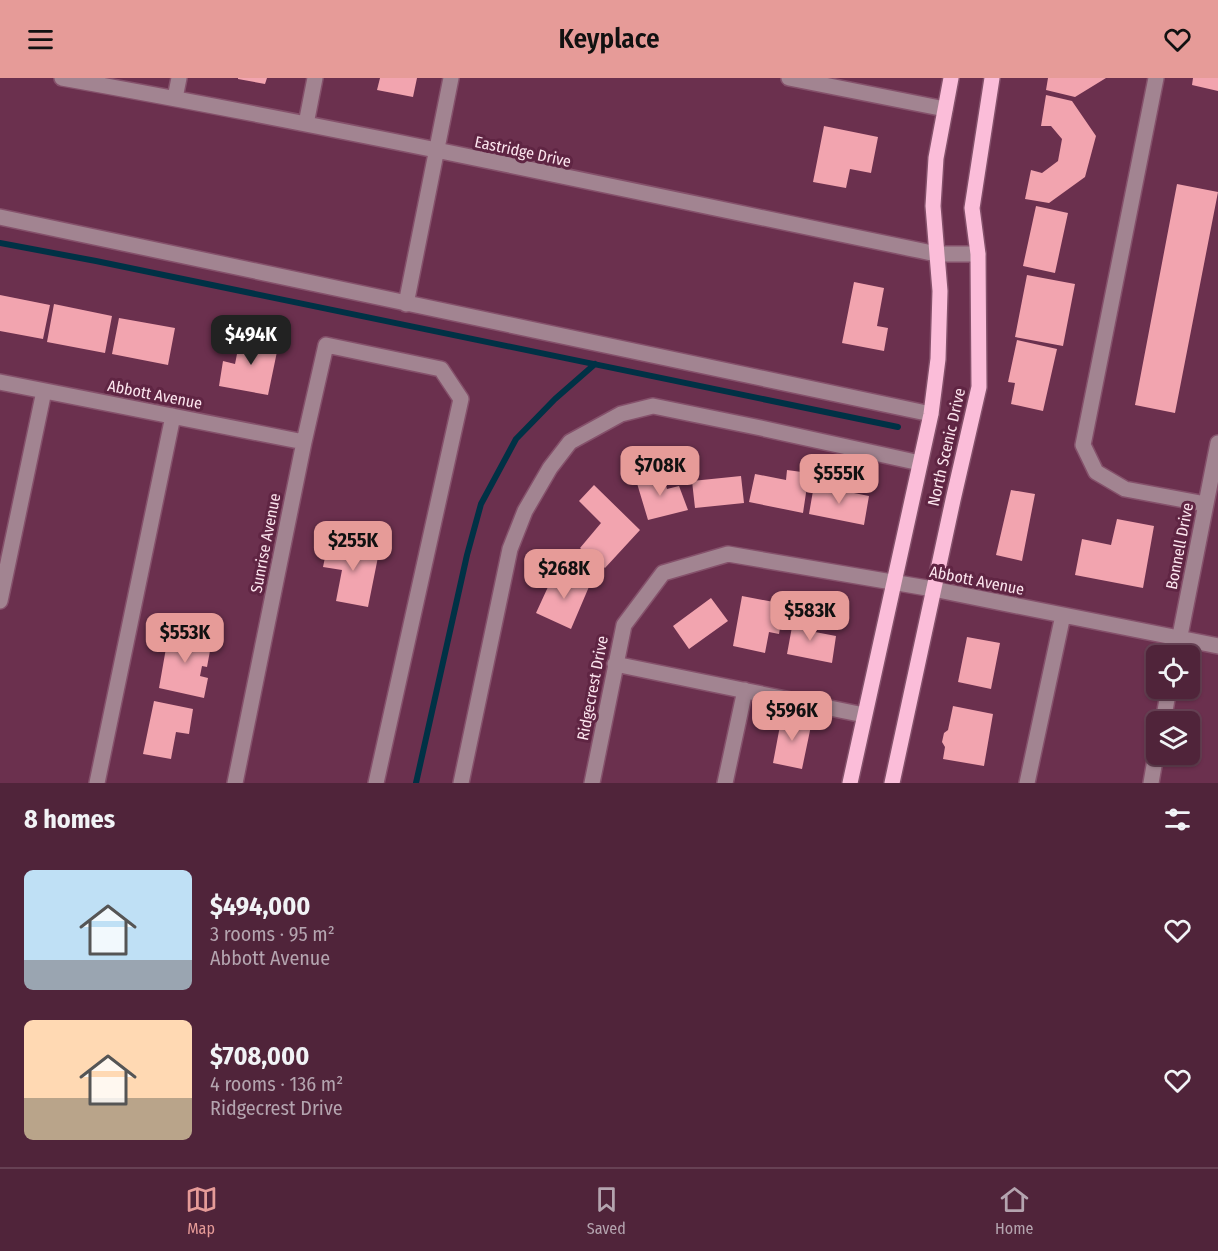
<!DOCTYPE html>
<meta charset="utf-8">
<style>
:root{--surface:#50243a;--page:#5a3045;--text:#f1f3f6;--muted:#b4a4af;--line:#674154;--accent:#e69b98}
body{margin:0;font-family:"Fira Sans Condensed",sans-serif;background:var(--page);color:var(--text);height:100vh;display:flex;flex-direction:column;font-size:22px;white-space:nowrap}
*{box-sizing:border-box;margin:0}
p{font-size:20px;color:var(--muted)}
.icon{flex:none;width:33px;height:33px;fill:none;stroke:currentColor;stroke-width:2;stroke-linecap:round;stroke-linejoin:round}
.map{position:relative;height:705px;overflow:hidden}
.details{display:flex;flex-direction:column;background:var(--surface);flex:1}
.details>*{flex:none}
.tools{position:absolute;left:1146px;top:567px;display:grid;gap:12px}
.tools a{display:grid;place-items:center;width:54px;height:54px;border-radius:9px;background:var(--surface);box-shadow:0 2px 4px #0004,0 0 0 2px var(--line);font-size:30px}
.price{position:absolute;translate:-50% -51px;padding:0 14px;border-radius:12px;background:var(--accent);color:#111;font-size:20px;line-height:39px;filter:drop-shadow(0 2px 3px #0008)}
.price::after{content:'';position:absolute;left:50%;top:36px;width:18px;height:14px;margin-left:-9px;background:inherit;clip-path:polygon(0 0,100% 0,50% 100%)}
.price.current{background:#222;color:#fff}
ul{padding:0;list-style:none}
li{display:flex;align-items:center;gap:18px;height:150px;padding:0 24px}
li span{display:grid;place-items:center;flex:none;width:168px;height:120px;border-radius:9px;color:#555}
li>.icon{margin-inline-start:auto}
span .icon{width:72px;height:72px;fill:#fffc;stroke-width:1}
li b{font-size:26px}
h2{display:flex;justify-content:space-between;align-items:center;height:72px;padding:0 24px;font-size:26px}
header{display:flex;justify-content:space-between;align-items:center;height:78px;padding:0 24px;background:var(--accent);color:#111;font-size:27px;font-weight:600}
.tab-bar{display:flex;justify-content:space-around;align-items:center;height:84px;border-top:2px solid var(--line);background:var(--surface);font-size:16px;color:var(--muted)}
.tab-bar a{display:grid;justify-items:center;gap:3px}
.tab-bar .current{color:var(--accent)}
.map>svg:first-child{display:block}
</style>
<header><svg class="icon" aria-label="menu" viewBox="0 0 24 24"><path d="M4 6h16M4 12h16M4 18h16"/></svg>Keyplace<svg class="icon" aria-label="heart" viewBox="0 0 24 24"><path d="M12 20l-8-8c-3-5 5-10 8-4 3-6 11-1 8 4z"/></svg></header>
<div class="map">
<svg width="1218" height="705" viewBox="0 0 1218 705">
<rect width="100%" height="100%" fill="#6b304e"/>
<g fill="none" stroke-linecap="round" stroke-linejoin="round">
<path stroke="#003145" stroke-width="6" d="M0 165 96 183 898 349
M416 705 467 477 481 426 516 361 555 321 595 286"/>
</g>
<path fill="#f2a4af" d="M238 0H267L265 6 238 1Z
M380 0H417L413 19 377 12Z
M1048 0H1106L1075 19 1046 12Z
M1193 0H1218V13L1192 7Z
M1046 17 1072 23 1096 58 1085 99 1049 125 1025 121 1031 92 1042 95 1058 83 1062 61 1051 48H1041Z
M824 48 878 59 871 95 850 91 846 110 813 104Z
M1177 106 1218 114 1175 335 1135 327Z
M1036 128 1068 135 1055 195 1023 188Z
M1027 197 1075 206 1063 268 1015 259Z
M854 204 884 210 877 248 888 250 884 273 842 265Z
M0 217 50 227 43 261 0 253Z
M54 226 112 238 105 275 47 264Z
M119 240 175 250 168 287 112 276Z
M241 256 279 264 268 317 219 308 223 283 235 286Z
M1017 262 1057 271 1043 333 1011 326 1015 305 1008 304Z
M787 392 809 395 803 435 749 424 755 396 786 402Z
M662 394 667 411 679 408 688 432 648 442 636 402Z
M741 398 744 425 695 430 692 403Z
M594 407 640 452 605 490 580 470 601 445 579 423Z
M814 407 869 418 864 447 809 436Z
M1011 412 1035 416 1022 483 996 477Z
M1117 441 1154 448 1143 510 1075 497 1082 461 1111 467Z
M328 465 379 474 368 529 336 523 342 492 323 489Z
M570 495 591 504 571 551 536 535 553 498 565 504Z
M742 518 784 526 779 556 769 554 765 575 733 568Z
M711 520 728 543 689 571 673 548Z
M794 538 805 540 803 546 817 548 815 554 836 558 832 585 787 576Z
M169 553 212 562 207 589 202 588 200 598 208 600 204 620 159 610Z
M967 559 1000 565 991 611 958 604Z
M154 623 193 631 189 656 176 654 171 681 143 676Z
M953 628 993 636 984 688 943 681 945 669 942 664 944 655 948 652Z
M782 637 812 643 802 691 773 685Z"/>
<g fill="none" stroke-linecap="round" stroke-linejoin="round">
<g stroke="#85516b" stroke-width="18">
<path id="minor" d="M62 0C354 52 645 116 937 176H978
M789 0 945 31
M1156 0 1083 367 1096 394 1125 411 1206 426
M175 20 179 0
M306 46 315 0
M0 139 931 336
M406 226 451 0
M0 304 304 364
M0 523 44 313
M1176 578 1218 365
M615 586 864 637
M1163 644 1169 610
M97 705 173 338
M235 705 304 364 326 267 441 291 461 321 376 705
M461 705 510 471 525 433 550 390 570 364 621 336 653 328 761 350 920 385
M592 705 624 547 663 495 728 476 933 511 1218 568
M725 705 745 612
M1027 705 1063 537
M1151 705 1156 676"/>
</g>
<g stroke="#85516b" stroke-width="18">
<path id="major" d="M850 705 931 336 938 281 940 213 933 128 936 80 951 0
M892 705 953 422 979 309 978 176 972 130 992 0"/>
</g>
<use href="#minor" stroke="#a28491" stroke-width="15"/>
<use href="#major" stroke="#fbbdd9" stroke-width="15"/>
</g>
<g text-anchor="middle" stroke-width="6" stroke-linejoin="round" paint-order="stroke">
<g font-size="16" fill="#fce5ee" stroke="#5f2543">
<text transform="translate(523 73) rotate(12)" y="6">Eastridge Drive</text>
<text transform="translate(155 316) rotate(11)" y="6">Abbott Avenue</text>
<text transform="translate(946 369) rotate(-77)" y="6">North Scenic Drive</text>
<text transform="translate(265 465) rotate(-79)" y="6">Sunrise Avenue</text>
<text transform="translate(1179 468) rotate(-79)" y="6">Bonnell Drive</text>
<text transform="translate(977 502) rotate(11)" y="6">Abbott Avenue</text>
<text transform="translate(592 610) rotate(-79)" y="6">Ridgecrest Drive</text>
</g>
</g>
</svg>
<div class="tools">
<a><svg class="icon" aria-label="locate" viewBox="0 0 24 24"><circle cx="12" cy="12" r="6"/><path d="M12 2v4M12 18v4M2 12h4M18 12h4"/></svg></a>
<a><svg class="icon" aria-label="layers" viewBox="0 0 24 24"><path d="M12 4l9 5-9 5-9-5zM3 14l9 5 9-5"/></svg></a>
</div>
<b class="price current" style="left:251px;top:288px">$494K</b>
<b class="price" style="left:660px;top:419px">$708K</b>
<b class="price" style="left:839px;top:427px">$555K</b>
<b class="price" style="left:353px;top:494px">$255K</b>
<b class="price" style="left:564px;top:522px">$268K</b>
<b class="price" style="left:810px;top:564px">$583K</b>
<b class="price" style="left:185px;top:586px">$553K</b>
<b class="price" style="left:792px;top:664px">$596K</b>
</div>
<section class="details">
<h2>8 homes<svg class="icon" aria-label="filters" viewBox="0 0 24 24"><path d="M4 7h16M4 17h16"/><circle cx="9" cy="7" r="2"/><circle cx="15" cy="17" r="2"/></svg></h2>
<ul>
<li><span style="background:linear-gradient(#bfe0f5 75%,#9aa5b1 0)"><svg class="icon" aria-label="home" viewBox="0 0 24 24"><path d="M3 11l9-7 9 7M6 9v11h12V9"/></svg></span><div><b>$494,000</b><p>3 rooms · 95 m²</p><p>Abbott Avenue</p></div><svg class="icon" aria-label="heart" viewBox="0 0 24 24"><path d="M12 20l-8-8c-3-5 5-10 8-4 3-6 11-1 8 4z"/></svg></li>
<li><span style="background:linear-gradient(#ffd9b3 65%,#b9a48a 0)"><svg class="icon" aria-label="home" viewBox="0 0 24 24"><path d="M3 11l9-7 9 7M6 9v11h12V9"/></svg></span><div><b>$708,000</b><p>4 rooms · 136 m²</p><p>Ridgecrest Drive</p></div><svg class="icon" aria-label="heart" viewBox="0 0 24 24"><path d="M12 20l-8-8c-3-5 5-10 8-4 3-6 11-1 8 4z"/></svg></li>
</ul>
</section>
<nav class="tab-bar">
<a class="current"><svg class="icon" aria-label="map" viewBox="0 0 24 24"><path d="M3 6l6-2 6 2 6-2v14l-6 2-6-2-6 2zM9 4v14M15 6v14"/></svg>Map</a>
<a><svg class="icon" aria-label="saved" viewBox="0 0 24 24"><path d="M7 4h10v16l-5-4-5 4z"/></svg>Saved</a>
<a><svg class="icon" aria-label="home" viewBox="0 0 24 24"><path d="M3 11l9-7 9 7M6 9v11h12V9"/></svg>Home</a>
</nav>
